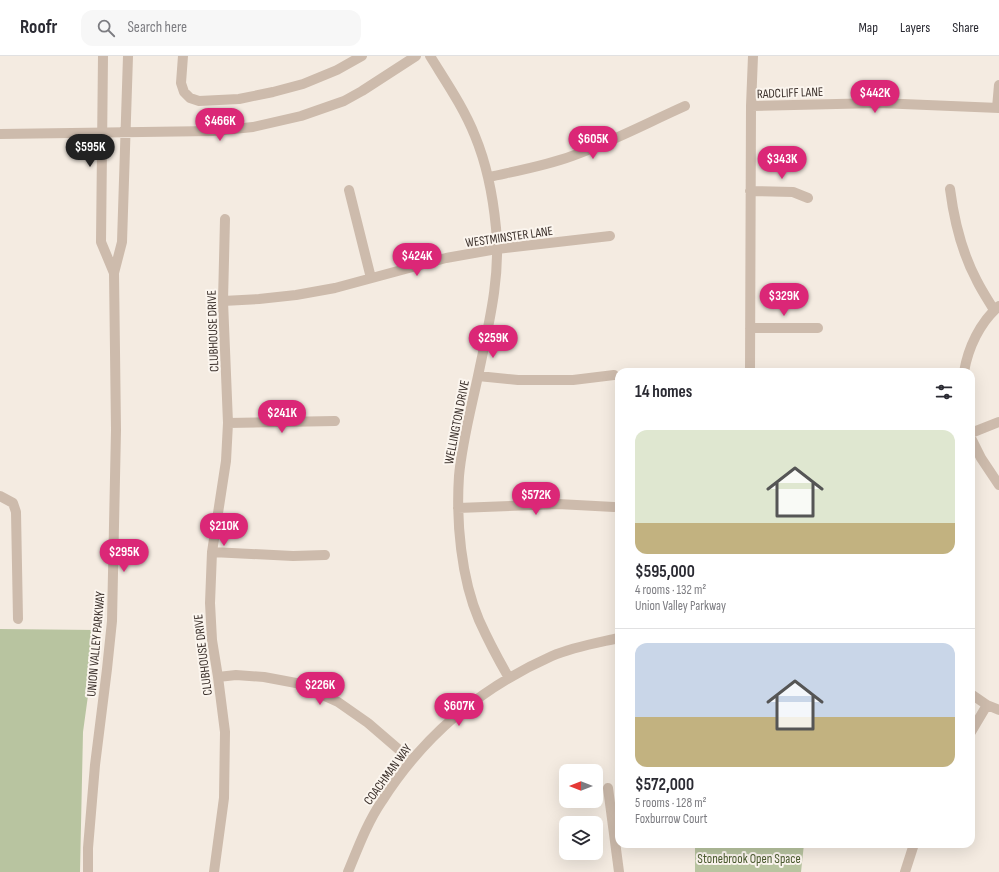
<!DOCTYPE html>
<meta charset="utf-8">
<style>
:root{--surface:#fff;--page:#f7f7f7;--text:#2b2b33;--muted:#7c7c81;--line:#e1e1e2;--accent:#db2777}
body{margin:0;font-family:"Sofia Sans Condensed",sans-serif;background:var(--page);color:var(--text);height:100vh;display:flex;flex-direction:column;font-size:15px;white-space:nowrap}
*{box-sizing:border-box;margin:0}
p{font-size:13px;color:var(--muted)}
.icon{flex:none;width:22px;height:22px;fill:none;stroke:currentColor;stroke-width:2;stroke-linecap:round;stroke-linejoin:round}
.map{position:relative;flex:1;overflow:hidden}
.drawer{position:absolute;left:615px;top:312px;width:360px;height:480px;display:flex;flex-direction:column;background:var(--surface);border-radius:12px;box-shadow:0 4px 16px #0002}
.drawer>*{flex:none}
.needle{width:26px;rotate:270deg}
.buttons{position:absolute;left:559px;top:708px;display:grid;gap:8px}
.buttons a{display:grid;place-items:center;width:44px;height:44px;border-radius:8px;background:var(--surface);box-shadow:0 4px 16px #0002;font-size:20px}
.price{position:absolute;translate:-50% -34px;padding:0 9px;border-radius:14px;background:var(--accent);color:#fff;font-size:13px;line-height:26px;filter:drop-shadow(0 1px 2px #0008)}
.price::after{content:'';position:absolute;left:50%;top:24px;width:12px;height:9px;margin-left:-6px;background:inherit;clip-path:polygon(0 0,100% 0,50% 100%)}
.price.selected{background:#222;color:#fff}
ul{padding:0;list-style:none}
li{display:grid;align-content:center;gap:8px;height:212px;padding:0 20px}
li+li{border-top:1px solid var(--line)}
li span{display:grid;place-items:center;height:124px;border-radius:12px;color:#555}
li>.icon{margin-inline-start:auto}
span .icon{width:72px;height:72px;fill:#fffc;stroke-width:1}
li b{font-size:17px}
h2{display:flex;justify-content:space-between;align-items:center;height:48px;padding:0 20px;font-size:17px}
header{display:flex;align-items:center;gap:24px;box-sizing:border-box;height:56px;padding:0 20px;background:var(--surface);border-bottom:1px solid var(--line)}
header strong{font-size:19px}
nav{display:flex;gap:22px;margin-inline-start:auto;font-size:14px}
.search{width:280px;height:36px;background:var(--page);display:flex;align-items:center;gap:10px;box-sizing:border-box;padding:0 14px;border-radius:12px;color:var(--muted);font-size:15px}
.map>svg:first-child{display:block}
</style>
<header>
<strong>Roofr</strong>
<div class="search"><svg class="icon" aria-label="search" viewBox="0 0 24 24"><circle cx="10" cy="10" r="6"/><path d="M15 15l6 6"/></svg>Search here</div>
<nav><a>Map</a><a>Layers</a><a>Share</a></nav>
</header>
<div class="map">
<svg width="999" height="816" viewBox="0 0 999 816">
<rect width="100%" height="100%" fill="#f4ebe1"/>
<path fill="#b8c4a0" d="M0 573 97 574 83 676 80 816H0Z
M695 788H804L801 816H695Z"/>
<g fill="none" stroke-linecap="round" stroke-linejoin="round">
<path stroke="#cdbbac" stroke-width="10" d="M103 0 101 186 114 217
M183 0 181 27 184 36 190 42 199 45 239 43 273 36 303 28 337 14 362 0
M430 0C446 26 464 52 475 80 487 109 493 140 496 172 501 222 488 271 478 320 471 353 462 386 459 420 456 465 461 522 479 564 488 584 498 603 509 622
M751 50 879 47 999 52
M997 52 999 29
M0 78 213 75 253 71 301 60 344 45 362 35 416 0
M489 121C516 115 545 110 572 100 611 86 647 67 685 50
M950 133C954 164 962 197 977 225 982 235 988 244 994 254
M349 134 371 222
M750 135 793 136 808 142
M223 245 259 243 296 239 335 232 446 202 497 193 610 180
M750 272H818
M750 316 751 50 753 0
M964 316C968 292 980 266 999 250
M478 320 518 324H573L614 319
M228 367 335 365
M971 377 999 366
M971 382 981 402 999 429
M0 440 13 447 16 456 18 563
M458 452 558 448 614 451
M212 496 293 500 325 499
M218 621 236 619 264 621 296 627 338 646 368 667 411 704
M971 638 987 649 999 654
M971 676 987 649
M608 732 619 816
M88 816V792L95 709 107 613 112 565 116 374 114 217 122 186 128 0
M214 816 224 742 225 676 218 621 212 584 210 547 212 496 226 405 228 367 223 245 225 163
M348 816C358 792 367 767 382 745 424 679 480 632 552 600 573 591 597 587 619 582
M905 816 914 788"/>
</g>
<g text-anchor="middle" stroke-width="4" stroke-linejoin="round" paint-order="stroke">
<g font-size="13" fill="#3b302b" stroke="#fbf5ee">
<text transform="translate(790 36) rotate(-2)" y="5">RADCLIFF LANE</text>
<text transform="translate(509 180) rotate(-8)" y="5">WESTMINSTER LANE</text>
<text transform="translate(212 275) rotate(-92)" y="5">CLUBHOUSE DRIVE</text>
<text transform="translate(456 366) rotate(-79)" y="5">WELLINGTON DRIVE</text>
<text transform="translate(95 588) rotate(-85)" y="5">UNION VALLEY PARKWAY</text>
<text transform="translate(202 599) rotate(-97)" y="5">CLUBHOUSE DRIVE</text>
<text transform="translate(387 718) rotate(-54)" y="5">COACHMAN WAY</text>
</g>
<g font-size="13" fill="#4a5a2e" stroke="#fbf5ee">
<text x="749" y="807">Stonebrook Open Space</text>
</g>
</g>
</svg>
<div class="buttons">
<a><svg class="needle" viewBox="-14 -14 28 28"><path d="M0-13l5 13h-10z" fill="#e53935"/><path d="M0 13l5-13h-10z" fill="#7c7c81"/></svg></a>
<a><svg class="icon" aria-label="layers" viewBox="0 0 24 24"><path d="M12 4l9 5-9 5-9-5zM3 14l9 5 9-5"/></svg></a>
</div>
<b class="price" style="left:875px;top:58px">$442K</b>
<b class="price" style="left:220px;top:86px">$466K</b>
<b class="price" style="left:593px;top:104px">$605K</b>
<b class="price selected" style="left:90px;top:112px">$595K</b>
<b class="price" style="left:782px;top:124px">$343K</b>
<b class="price" style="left:417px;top:221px">$424K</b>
<b class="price" style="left:784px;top:261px">$329K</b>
<b class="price" style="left:493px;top:303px">$259K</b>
<b class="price" style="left:282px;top:378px">$241K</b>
<b class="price" style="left:536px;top:460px">$572K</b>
<b class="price" style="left:224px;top:491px">$210K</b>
<b class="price" style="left:124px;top:517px">$295K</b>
<b class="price" style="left:320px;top:650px">$226K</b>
<b class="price" style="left:459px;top:671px">$607K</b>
<section class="drawer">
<h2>14 homes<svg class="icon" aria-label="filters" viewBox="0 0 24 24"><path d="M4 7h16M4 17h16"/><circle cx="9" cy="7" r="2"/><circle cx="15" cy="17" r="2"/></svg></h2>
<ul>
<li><span style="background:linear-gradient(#dfe7d0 75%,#c2b280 0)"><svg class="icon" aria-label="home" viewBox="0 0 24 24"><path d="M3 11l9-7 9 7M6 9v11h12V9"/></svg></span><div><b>$595,000</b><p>4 rooms · 132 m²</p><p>Union Valley Parkway</p></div></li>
<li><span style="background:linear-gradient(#c9d6e8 60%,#c2b280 0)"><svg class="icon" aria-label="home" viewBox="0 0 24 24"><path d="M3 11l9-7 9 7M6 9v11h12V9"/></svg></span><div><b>$572,000</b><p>5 rooms · 128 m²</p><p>Foxburrow Court</p></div></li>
</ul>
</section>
</div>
